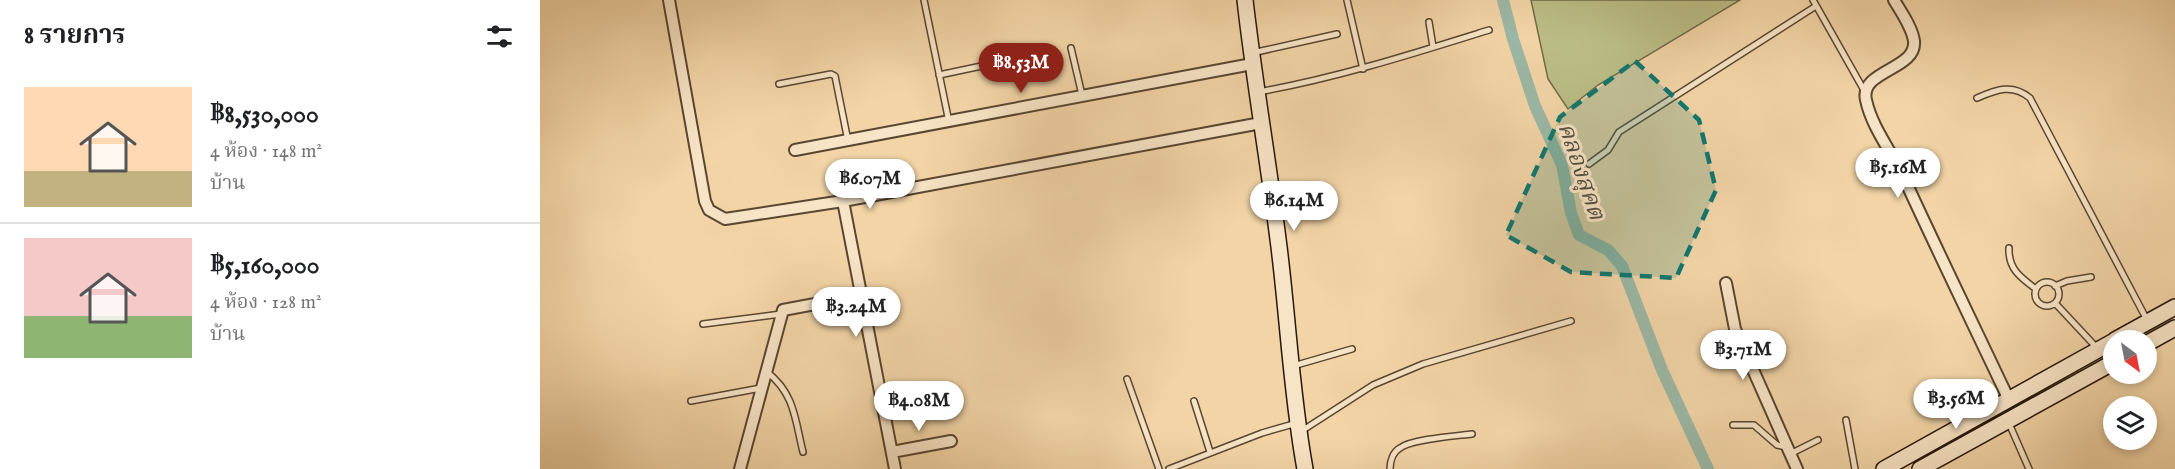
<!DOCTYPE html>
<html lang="th">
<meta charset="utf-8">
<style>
:root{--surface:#fff;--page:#f2f2f2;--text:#202124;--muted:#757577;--line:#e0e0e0;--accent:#8f2418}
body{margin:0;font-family:"IM FELL English","Noto Serif Thai",serif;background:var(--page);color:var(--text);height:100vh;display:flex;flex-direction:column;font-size:22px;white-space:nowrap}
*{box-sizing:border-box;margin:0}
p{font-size:20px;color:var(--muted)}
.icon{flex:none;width:33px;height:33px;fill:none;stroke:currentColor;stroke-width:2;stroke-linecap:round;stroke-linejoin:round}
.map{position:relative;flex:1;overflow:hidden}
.panel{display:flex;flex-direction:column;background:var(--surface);width:540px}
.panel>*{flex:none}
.needle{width:39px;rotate:148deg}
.tools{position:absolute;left:1563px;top:330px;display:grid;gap:12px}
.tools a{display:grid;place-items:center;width:54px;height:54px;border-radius:50%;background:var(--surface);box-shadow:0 3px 9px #0003;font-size:30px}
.price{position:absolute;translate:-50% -51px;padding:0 14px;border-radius:21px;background:#fff;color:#222;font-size:20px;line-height:39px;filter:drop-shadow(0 2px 3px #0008)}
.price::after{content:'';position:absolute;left:50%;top:36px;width:18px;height:14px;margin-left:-9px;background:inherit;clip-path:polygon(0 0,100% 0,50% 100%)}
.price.active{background:var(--accent);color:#fff}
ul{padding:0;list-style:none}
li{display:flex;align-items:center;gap:18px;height:150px;padding:0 24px}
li+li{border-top:2px solid var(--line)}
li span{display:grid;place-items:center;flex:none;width:168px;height:120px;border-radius:0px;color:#555}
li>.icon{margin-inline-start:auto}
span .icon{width:72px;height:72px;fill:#fffc;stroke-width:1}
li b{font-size:26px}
h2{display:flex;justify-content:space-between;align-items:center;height:72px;padding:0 24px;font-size:26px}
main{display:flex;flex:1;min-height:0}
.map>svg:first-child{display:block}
</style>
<main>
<section class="panel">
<h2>8 รายการ<svg class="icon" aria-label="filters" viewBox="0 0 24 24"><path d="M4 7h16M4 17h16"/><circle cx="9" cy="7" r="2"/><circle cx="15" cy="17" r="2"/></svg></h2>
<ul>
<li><span style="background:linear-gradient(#ffd9b3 70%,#c2b280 0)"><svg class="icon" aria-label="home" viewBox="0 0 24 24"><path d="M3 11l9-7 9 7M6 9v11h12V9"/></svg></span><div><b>฿8,530,000</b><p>4 ห้อง · 148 m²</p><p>บ้าน</p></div></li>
<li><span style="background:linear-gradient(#f6c9c9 65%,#8fb573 0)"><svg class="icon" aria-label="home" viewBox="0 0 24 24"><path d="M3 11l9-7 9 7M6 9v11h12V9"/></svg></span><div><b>฿5,160,000</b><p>4 ห้อง · 128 m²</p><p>บ้าน</p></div></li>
</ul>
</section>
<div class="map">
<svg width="1635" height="469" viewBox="0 0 1635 469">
<rect width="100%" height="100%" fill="#f2d4a6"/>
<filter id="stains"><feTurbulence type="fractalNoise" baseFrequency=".00333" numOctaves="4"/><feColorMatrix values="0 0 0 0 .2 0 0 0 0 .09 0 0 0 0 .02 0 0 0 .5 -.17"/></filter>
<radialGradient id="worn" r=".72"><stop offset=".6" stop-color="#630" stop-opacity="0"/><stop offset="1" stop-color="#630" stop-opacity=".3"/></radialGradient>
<path fill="#bbbd86" stroke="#706a48" stroke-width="1.5" d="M991 0H1200L1058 85 1028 109 1008 79Z"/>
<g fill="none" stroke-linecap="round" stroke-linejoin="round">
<path stroke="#9bb8a6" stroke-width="12" d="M963 0 973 39 995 106 1022 165 1031 213 1039 235 1068 250 1082 266 1122 370 1168 469"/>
<g stroke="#594630" stroke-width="8">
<path id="lane" d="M384 0 409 122
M807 0 823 69
M1273 0 1325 92
M889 22 893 47
M531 48 542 95
M712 53 797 34
M399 75 451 64
M239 84 291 74 295 76 308 141
M718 92C797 78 872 54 949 30
M1437 98C1456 90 1472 83 1490 98L1607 320
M1049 164 1068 150 1079 132 1276 6
M1469 248C1468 269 1481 278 1496 289
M1495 294a12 12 0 1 1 24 0a12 12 0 1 1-24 0Z
M1515 286 1527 281 1551 277
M1515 303 1557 348
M163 324 241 314
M753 366 812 349
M227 372C255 394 255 420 263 452
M587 379 619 469
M151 401 221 388
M654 401 670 452
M1306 420 1315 469
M1468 421 1489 469
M1193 425H1214L1237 445 1246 447
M760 432 833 385 883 364 1031 321
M1250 454 1278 440
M629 469 722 433 757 423
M850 469C850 461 853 452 860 448 872 439 916 436 932 434"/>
</g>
<g stroke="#594630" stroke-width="14">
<path id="street" d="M129 0 165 201 169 210 185 219 303 201 721 123
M1354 0C1361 12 1372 27 1374 41 1377 70 1319 70 1326 100 1332 128 1352 152 1364 178 1398 252 1434 326 1469 400
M255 150 712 64
M303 201 355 469
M1186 283 1195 329 1257 469
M352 452 411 441
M200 469 243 310 323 295"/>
</g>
<g stroke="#261709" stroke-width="18">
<path id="secondary" d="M705 0C714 80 728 159 738 239 748 315 751 393 765 469
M1575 340 1635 307
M1606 344 1635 328
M1344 469 1574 341
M1380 469 1574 362"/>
</g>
<use href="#lane" stroke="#f7e3c5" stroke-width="5"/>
<use href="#street" stroke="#f7e3c5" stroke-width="10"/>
<use href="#secondary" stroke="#f7e3c5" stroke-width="15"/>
</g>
<path fill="#0f766e" fill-opacity="0.2" stroke="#0f766e" stroke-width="4.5" stroke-dasharray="12 8" stroke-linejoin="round" d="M1095 61 1159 120 1176 190 1136 278 1031 272 966 235 1020 117Z"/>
<g text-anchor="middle" stroke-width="6" stroke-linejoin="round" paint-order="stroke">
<g font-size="24" font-style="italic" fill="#4f4f40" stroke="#f7e3c5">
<text transform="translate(1042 171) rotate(71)" y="8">คลองสุคต</text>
</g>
</g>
<rect width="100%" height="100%" filter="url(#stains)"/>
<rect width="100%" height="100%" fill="url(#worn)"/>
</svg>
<div class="tools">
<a><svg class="needle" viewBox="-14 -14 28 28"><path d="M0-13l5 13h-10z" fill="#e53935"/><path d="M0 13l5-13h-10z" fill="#757577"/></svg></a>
<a><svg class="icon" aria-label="layers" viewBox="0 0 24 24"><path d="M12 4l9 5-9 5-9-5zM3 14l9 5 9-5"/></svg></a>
</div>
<b class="price active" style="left:481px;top:94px">฿8.53M</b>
<b class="price" style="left:1358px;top:199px">฿5.16M</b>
<b class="price" style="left:330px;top:210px">฿6.07M</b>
<b class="price" style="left:754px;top:232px">฿6.14M</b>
<b class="price" style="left:316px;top:338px">฿3.24M</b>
<b class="price" style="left:1203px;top:381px">฿3.71M</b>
<b class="price" style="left:1416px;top:430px">฿3.56M</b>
<b class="price" style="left:379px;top:432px">฿4.08M</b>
</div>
</main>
